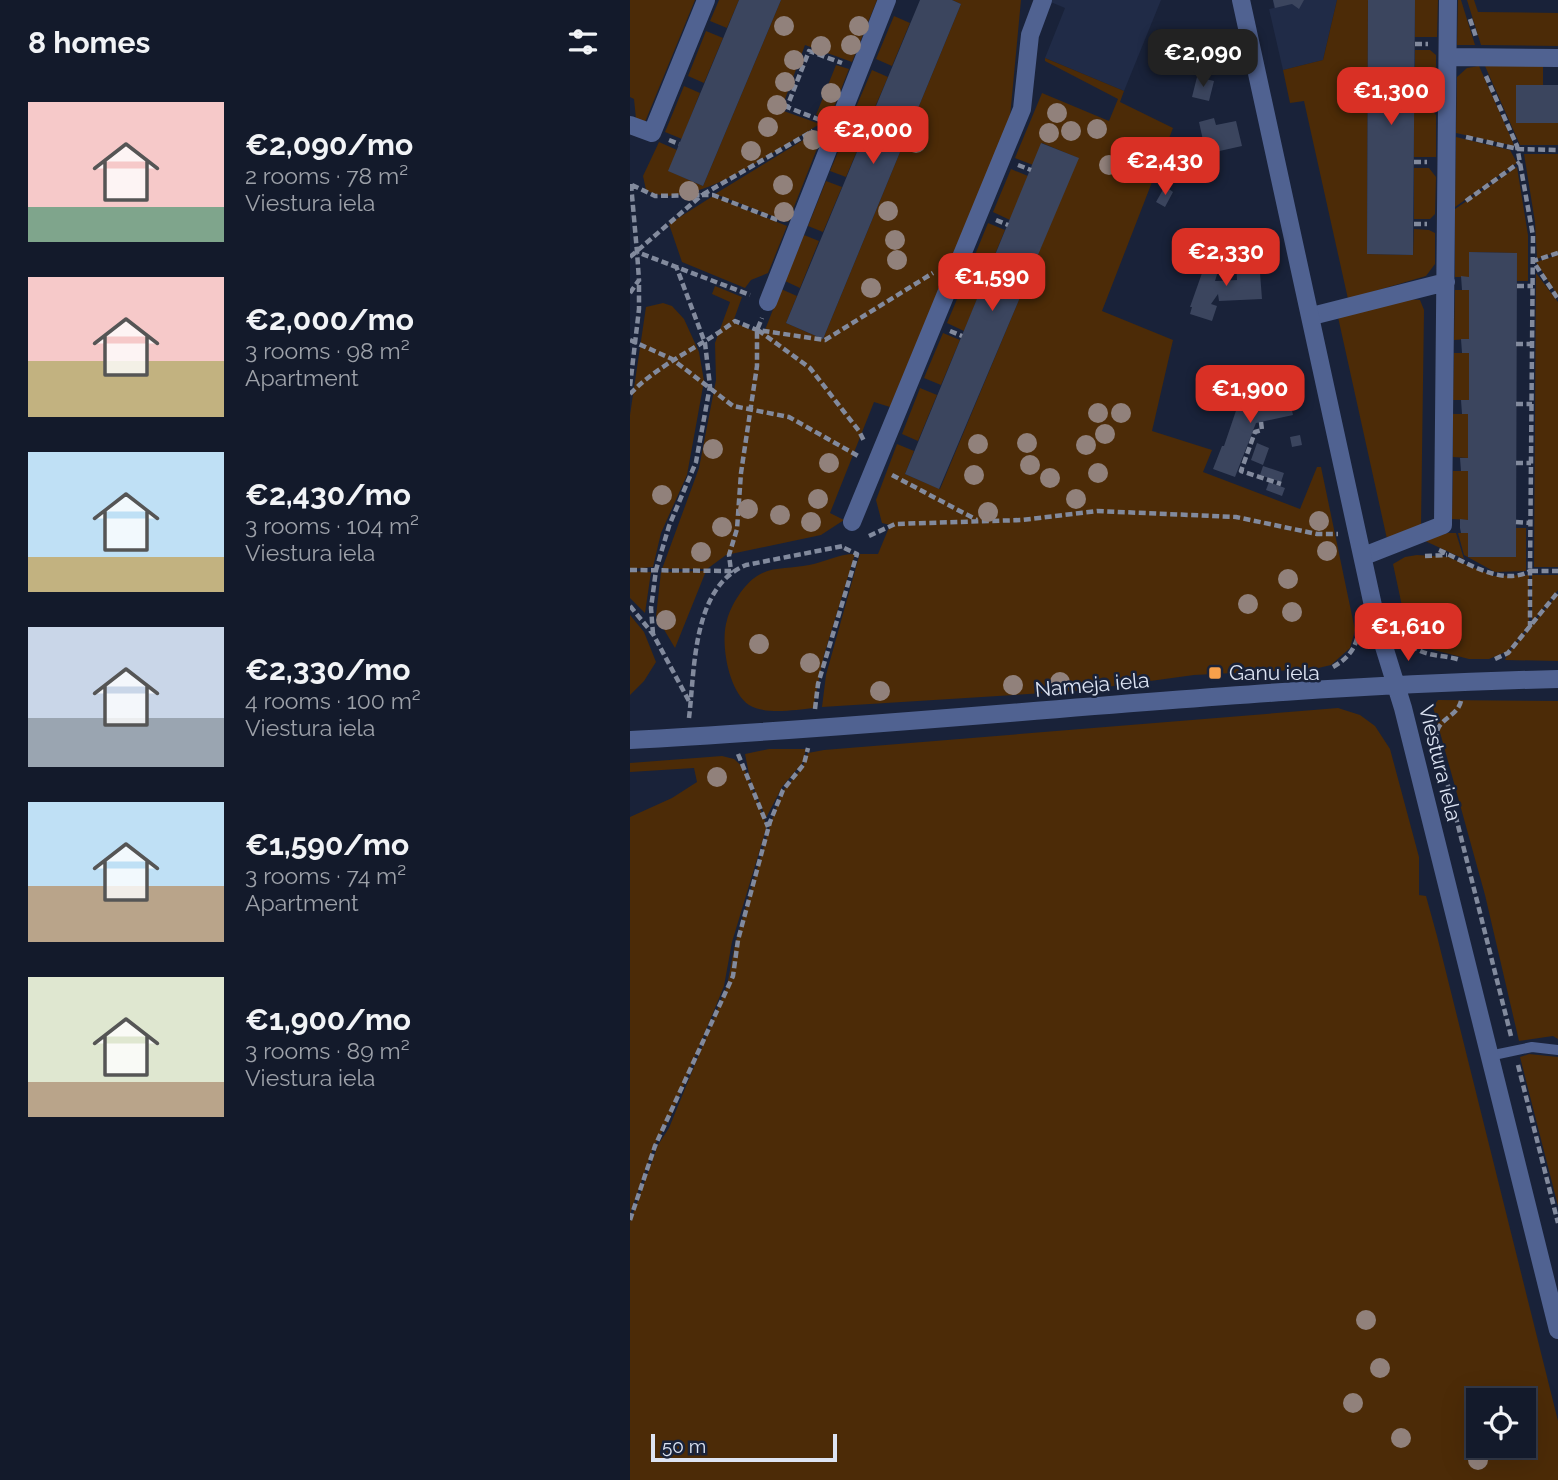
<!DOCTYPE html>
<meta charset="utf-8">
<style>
:root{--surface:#131a2b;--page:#202737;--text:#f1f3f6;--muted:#9da1a9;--line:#323847;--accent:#d93025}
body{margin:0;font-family:Raleway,sans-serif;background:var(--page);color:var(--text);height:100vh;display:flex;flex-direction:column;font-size:26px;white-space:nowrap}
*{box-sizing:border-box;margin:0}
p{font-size:23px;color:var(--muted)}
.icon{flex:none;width:38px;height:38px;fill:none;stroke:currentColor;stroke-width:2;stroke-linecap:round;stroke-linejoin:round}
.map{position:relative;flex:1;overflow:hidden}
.sheet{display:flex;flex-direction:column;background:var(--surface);width:630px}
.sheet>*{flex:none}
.fabs{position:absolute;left:836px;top:1388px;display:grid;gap:14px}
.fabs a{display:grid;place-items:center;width:70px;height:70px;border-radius:0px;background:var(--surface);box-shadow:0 7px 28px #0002,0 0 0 2px var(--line);font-size:35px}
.scale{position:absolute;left:21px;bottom:18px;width:186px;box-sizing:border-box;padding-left:7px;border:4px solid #dde4f3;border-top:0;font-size:19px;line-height:24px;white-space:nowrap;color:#dde4f3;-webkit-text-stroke:5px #192239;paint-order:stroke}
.price{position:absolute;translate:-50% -60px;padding:0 16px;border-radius:14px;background:var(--accent);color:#fff;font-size:23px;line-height:46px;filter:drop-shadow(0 2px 4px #0008)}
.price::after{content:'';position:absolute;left:50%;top:42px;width:21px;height:16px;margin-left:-10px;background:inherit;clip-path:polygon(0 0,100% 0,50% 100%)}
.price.selected{background:#222;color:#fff}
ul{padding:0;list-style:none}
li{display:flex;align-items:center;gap:21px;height:175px;padding:0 28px}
li span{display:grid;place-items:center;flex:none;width:196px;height:140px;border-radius:0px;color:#555}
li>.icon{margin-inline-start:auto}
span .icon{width:84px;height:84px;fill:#fffc;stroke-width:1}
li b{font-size:30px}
h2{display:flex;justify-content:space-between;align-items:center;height:84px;padding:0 28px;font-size:30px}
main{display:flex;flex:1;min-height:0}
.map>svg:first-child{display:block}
</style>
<main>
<section class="sheet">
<h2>8 homes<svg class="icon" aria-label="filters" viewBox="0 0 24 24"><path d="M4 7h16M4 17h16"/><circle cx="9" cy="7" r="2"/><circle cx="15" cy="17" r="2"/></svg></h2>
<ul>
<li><span style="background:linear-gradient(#f6c9c9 75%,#7fa58c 0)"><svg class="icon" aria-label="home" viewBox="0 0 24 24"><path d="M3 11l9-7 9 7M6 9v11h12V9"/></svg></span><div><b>€2,090/mo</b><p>2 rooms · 78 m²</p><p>Viestura iela</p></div></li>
<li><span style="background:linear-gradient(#f6c9c9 60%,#c2b280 0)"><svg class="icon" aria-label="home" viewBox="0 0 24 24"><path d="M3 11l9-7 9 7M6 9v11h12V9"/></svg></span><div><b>€2,000/mo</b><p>3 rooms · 98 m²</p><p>Apartment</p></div></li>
<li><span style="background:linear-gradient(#bfe0f5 75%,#c2b280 0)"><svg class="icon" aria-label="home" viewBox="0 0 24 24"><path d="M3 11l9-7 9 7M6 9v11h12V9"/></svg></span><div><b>€2,430/mo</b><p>3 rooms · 104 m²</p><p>Viestura iela</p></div></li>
<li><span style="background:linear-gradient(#c9d6e8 65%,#9aa5b1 0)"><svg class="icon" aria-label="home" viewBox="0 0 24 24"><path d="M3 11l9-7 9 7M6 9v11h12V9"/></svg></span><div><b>€2,330/mo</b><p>4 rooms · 100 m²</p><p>Viestura iela</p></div></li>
<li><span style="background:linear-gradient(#bfe0f5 60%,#b9a48a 0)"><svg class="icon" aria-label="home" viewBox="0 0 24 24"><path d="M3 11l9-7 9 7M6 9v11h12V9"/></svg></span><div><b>€1,590/mo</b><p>3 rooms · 74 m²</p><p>Apartment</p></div></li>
<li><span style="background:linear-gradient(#dfe7d0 75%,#b9a48a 0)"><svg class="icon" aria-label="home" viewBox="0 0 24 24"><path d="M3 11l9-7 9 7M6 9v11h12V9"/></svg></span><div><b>€1,900/mo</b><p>3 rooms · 89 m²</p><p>Viestura iela</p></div></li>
</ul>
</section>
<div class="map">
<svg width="928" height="1480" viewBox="0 0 928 1480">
<rect width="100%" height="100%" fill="#192239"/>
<path fill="#202b47" d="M416 0H531L494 91 415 58 435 8Z
M643 0H707L693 60 653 70 639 9 644 8Z"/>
<path fill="#4c2b07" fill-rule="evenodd" d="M0 0H65L15 122 6 119 4 99 0 97Z
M89 0H109L97 28 80 21Z
M151 0H247L222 62 175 45 151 110 190 124C151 146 58 216 16 190L13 176 29 142 47 150 39 171 73 186Z
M322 0H391L380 117 260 407 244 402 200 513 214 520 191 535 96 555 77 569H32L69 468 86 380 85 343 100 302 82 294 85 286 112 297 103 322 133 335 151 289 167 296 156 323 193 339 331 4Z
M707 0H738L737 254 783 255 784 229 799 230 805 233V264L796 276 718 299 674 101 660 103 653 70 693 60Z
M785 0H808L807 37H785Z
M828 0H831L845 45H827Z
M837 0H844L848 12 928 13V46L851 45Z
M264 16 280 23 262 66 246 59Z
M76 31 93 38 74 83 58 76Z
M785 50H800L806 55V98H785Z
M415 58 494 91 490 102 543 128 472 311 543 340 522 431 582 450 573 472 670 509 687 467H691L725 630 720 648 701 665 684 669 564 675 447 691 192 707 196 675 228 560 230 554H248L260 525 252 523 246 500 267 444 284 451 275 474 310 489 448 158 412 143 403 165 385 158 412 93 479 121 488 99 415 61Z
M206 65 219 69 199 120 186 115Z
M849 66 882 140 884 146 826 133 827 77 837 68Z
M855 66H913V85H886V123H928V145H890Z
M242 70 258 77 239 121 223 114Z
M54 86 70 93 52 139 35 132Z
M784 109H801L806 115V157H784Z
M196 126 158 222 85 194Z
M219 126 235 132 216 177 200 171Z
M826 137 880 150 887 163 825 207Z
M894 154H928V252L907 259 905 222Z
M887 167 898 235V281H887L886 253 839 252V277H825V209Z
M784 168H799L806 177 805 214 800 219H784Z
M381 169 398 176 380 220 363 212Z
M196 181 212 187 193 232 178 226Z
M83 196 157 226 138 273 121 280 115 288 52 262 39 224Z
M358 223 375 230 357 274 340 267Z
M174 235 189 241 170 288 155 281Z
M928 255V296L906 262Z
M906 273 928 302V567H904Z
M336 278 353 285 334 331 317 323Z
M825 290H839V339L824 340Z
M778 299 790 300 794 310 791 526 757 539 708 317Z
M33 303 42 306 54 319 69 352 74 381 57 475 31 533 23 567 0 569V415L16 307Z
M313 333 330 340 311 385 294 378Z
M824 353H839V400H823Z
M290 388 307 395 288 441 272 434Z
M823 414H838V458L823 457Z
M823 471H838V520L822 519Z
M886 528H896V571L865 572 834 555 828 533H838V557H885Z
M818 533H826L834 559 793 540Z
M225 554 194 655 183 708C165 710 136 715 119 705 98 691 90 642 97 620 101 605 114 584 127 576 142 566 161 569 179 565 195 562 208 554 225 554Z
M787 555 818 557 864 576 899 575V626L878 651 859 659H839L796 648 786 642 775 620 763 564 775 557Z
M0 571 21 572 15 613 0 598Z
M76 571 45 648 26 616 31 572Z
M902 575H928V590L902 622Z
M928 594V661L875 660 877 655Z
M0 615 14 632 26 662 14 681 0 695Z
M808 700 928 701V1039L923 1036 889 1041 855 895 803 707Z
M708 708 730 715 745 726 760 749 789 857V895L796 896 807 936 928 1421V1480H0V1222L28 1145 39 1128 97 986 105 944 141 822 152 792 172 768 178 753 194 750ZM849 1400H894V1446H849Z
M139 749H176L173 762 152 787 136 818 120 779 115 754Z
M92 756 104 759 114 768 137 826 102 942 94 986 40 1118 24 1146 0 1214V817L42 798 67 782 64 768 0 772V763Z
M899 1054 928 1057V1206L890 1057Z"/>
<path fill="#3b455e" d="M109 0H151L73 186 38 171Z
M290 0H322L331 4 193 339 156 323Z
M643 0H674L669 9 662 4 645 8Z
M738 0H785L783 255 737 254Z
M567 77 584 81 579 101 562 97Z
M886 85H928V123H886Z
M584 118 586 125 606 121 612 146 576 154 569 122Z
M411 143 449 158 309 489 275 474Z
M535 186 543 192 535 207 526 202Z
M839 252 887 253 886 557H838V533H831L830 528V519L838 520V471H831L830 458H838V414H832L831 400H839V353H832L831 339H839V290H832L831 276 839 277Z
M577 259 587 263 585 267 589 268 585 281H587L607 280 606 261 629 260 632 299 589 301 588 294 581 304 587 306 582 321 560 314 562 307H560Z
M657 388 663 415 626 423 605 477 583 469 592 446H594L611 396Z
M670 435 672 445 662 447 660 437Z
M627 443 639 448 633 465 621 460Z
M633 466 654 473 651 482 630 475Z
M639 482 655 488 652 496 636 490Z"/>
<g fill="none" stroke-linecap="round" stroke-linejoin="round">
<path stroke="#828a9d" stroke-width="4.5" stroke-dasharray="7 3.5" stroke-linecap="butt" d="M840 19 846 37
M785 44H798
M856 76 887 146 903 236 900 571H928
M785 103H798
M190 120 157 107 179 51 212 63
M836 137 888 149 928 150
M39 140 49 144
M784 162H797
M388 165 401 170
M1 184 7 252 120 295
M2 185 25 196 72 195 183 131
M836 201 890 162
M366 220 378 225
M784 224H797
M928 253 903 261 928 299
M0 257 72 195H83L150 221
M345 275 355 279
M887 286H903
M0 293 9 280 7 252
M128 330 180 368 229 431 234 441
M320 331 332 336
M0 340 42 359 103 406 159 417 230 457
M886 344H902
M0 386 9 309V280
M0 394C31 362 71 347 105 321L127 330 195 340 303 273
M886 404H902
M631 422 632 430 625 432 611 471 651 484
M886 463H901
M262 475 347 520
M886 522 900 523
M239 536 265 524 392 520 467 511 606 517 687 534H708
M809 550C834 561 872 587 900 571V627
M795 556 817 555
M0 570 101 571 99 555 107 529 111 473 127 366V330L132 318
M0 606 23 634 60 703
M23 634 21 608 26 570 39 526 66 462 80 386 75 343 46 266
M775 637C788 659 810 653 830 660
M865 659 878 653 928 592
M703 667C717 659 726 649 728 633
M831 701C827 718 806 718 806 738L881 1036
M185 709 188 684 227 554 212 547
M59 718C65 669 62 587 116 565L213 546
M108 754 138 827
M888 1065 928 1223
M0 1220 25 1146 103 976 108 940 140 822 153 790 174 764 178 748"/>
<path stroke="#506291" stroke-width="10" d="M859 1056 902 1047 928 1050"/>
<path stroke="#506291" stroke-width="18" d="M818 57 928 58
M0 125 22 133 76 0
M138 302 257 0
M682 316 816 282
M222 522 392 109 400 35 413 0
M734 556 813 525 818 0"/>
<path stroke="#506291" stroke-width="18" d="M611 0 747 624 773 708 928 1330
M0 740C310 724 618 686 928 679"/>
</g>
<g fill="#91817b">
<circle cx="154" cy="26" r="10"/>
<circle cx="229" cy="26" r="10"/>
<circle cx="221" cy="45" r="10"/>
<circle cx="191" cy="46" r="10"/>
<circle cx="164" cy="60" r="10"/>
<circle cx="155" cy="82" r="10"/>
<circle cx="201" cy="93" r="10"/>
<circle cx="147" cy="105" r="10"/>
<circle cx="427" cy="113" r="10"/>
<circle cx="138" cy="127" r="10"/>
<circle cx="467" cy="129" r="10"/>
<circle cx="441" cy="131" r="10"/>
<circle cx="419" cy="133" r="10"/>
<circle cx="183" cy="140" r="10"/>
<circle cx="286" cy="143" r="10"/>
<circle cx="121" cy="151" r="10"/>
<circle cx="479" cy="165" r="10"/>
<circle cx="153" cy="185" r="10"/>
<circle cx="59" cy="191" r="10"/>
<circle cx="258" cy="211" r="10"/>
<circle cx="154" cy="212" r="10"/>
<circle cx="265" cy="240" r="10"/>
<circle cx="267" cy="260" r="10"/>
<circle cx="241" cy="288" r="10"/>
<circle cx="468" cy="413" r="10"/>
<circle cx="491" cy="413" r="10"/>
<circle cx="475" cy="434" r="10"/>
<circle cx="397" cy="443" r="10"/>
<circle cx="348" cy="444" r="10"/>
<circle cx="456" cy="445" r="10"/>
<circle cx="83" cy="449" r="10"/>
<circle cx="199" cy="463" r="10"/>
<circle cx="400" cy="465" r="10"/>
<circle cx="468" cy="473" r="10"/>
<circle cx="344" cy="475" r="10"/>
<circle cx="420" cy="478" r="10"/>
<circle cx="32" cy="495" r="10"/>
<circle cx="188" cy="499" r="10"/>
<circle cx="446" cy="499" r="10"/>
<circle cx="118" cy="509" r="10"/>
<circle cx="358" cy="512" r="10"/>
<circle cx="150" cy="515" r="10"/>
<circle cx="689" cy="521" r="10"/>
<circle cx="181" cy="522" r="10"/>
<circle cx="92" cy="527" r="10"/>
<circle cx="697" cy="551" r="10"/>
<circle cx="71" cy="552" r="10"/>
<circle cx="658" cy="579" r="10"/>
<circle cx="618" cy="604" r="10"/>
<circle cx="662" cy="612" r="10"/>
<circle cx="36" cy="620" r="10"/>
<circle cx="129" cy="644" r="10"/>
<circle cx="180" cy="663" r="10"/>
<circle cx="430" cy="682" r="10"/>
<circle cx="383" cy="685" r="10"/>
<circle cx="250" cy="691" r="10"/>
<circle cx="87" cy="777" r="10"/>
<circle cx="736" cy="1320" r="10"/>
<circle cx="750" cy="1368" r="10"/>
<circle cx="723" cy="1403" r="10"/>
<circle cx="771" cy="1438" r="10"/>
<circle cx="848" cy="1460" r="10"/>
</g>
<rect fill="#f8a04b" stroke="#192239" stroke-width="2.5" x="578" y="666" width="14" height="14" rx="3.5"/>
<g text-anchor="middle" stroke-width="5" stroke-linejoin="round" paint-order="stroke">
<g font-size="21" fill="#dde4f3" stroke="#192239" text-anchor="start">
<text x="599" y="680">Ganu iela</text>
</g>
<g font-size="21" fill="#dde4f3" stroke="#192239">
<text transform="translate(462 685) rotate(-5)" y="7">Nameja iela</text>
<text transform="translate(810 763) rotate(76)" y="7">Viestura iela</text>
</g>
</g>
</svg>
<div class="fabs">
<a><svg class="icon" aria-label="locate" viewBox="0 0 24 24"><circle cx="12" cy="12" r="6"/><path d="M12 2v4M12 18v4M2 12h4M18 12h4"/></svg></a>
</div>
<div class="scale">50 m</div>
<b class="price selected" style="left:573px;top:89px">€2,090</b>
<b class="price" style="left:761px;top:127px">€1,300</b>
<b class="price" style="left:243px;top:166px">€2,000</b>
<b class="price" style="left:535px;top:197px">€2,430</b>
<b class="price" style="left:596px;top:288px">€2,330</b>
<b class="price" style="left:362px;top:313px">€1,590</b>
<b class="price" style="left:620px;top:425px">€1,900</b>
<b class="price" style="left:778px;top:663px">€1,610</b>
</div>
</main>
